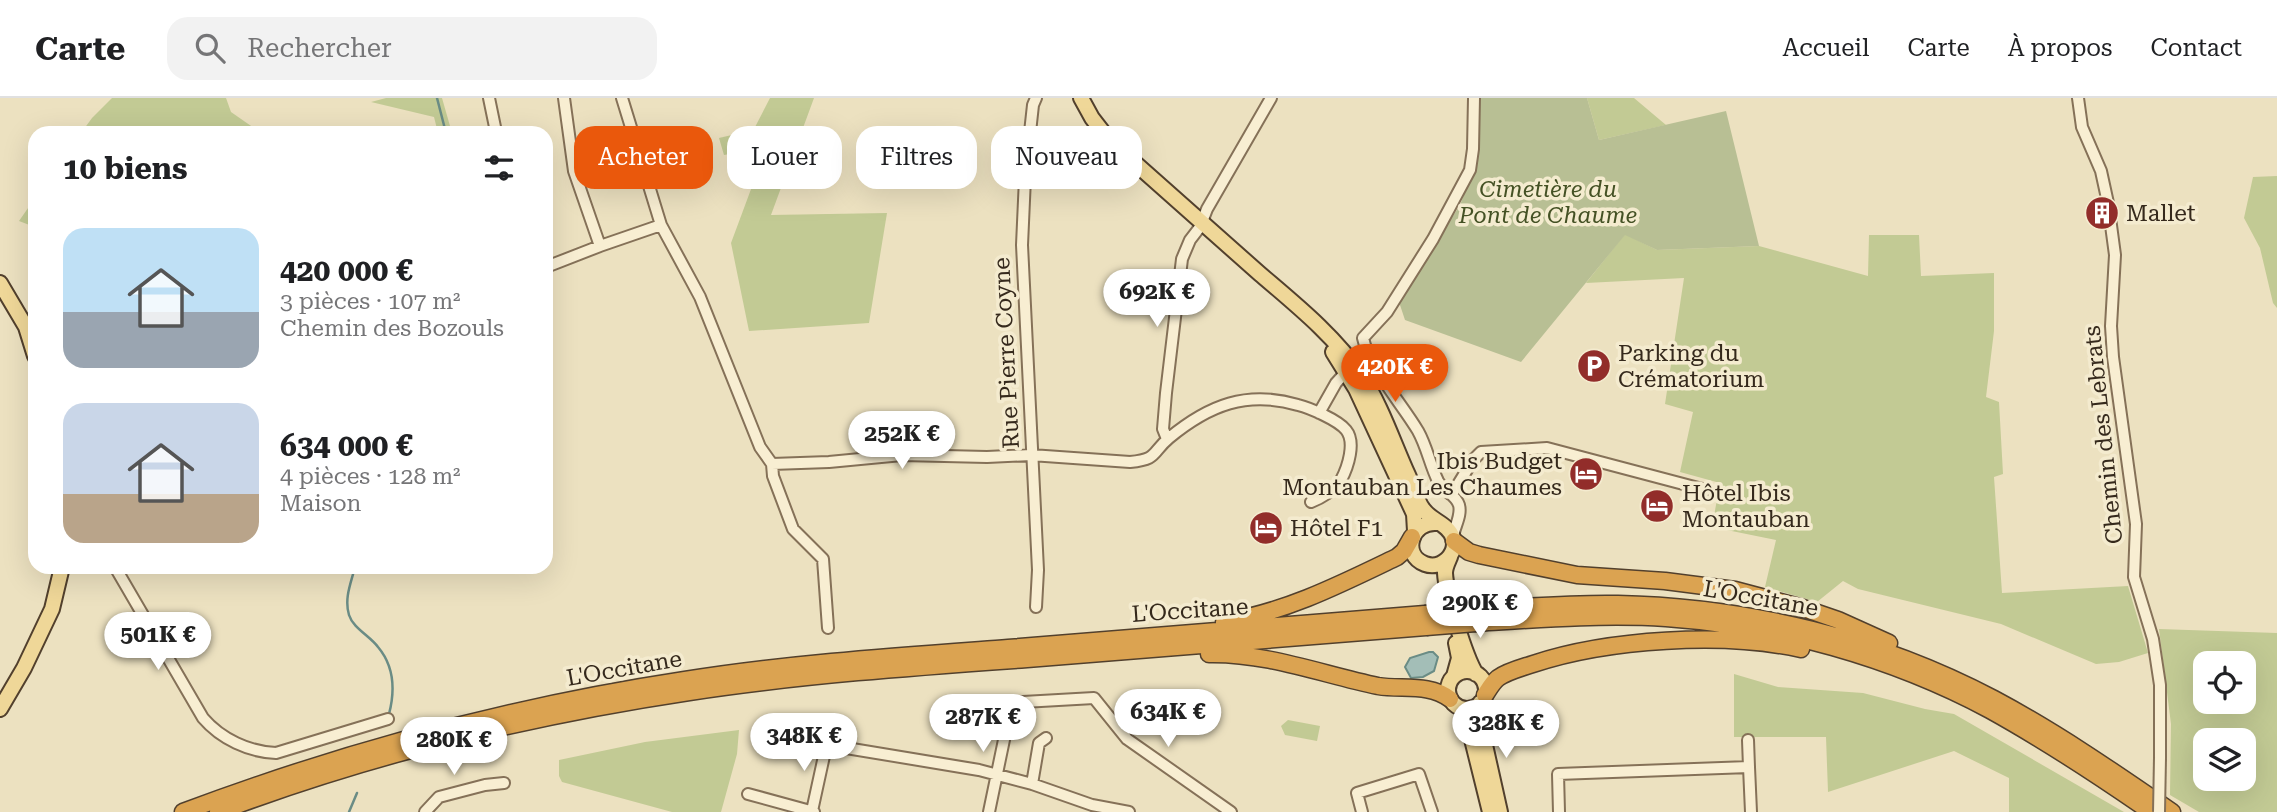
<!DOCTYPE html>
<html lang="fr">
<meta charset="utf-8">
<style>
:root{--surface:#fff;--page:#f2f2f2;--text:#202124;--muted:#757577;--line:#e0e0e0;--accent:#ea580c}
body{margin:0;font-family:"Roboto Serif",serif;background:var(--page);color:var(--text);height:100vh;display:flex;flex-direction:column;font-size:26px;white-space:nowrap}
*{box-sizing:border-box;margin:0}
p{font-size:23px;color:var(--muted)}
.icon{flex:none;width:38px;height:38px;fill:none;stroke:currentColor;stroke-width:2;stroke-linecap:round;stroke-linejoin:round}
.map{position:relative;flex:1;overflow:hidden}
.sheet{position:absolute;left:28px;top:28px;width:525px;height:448px;display:flex;flex-direction:column;background:var(--surface);border-radius:21px;box-shadow:0 7px 28px #0002}
.sheet>*{flex:none}
.guide{position:absolute;left:574px;top:28px;width:665px;height:63px;display:flex;gap:14px}
.buttons{position:absolute;left:2193px;top:553px;display:grid;gap:14px}
.buttons a{display:grid;place-items:center;width:63px;height:63px;border-radius:14px;background:var(--surface);box-shadow:0 7px 28px #0002;font-size:35px}
.price{position:absolute;translate:-50% -60px;padding:0 16px;border-radius:24px;background:#fff;color:#222;font-size:23px;line-height:46px;filter:drop-shadow(0 2px 4px #0008)}
.price::after{content:'';position:absolute;left:50%;top:42px;width:21px;height:16px;margin-left:-10px;background:inherit;clip-path:polygon(0 0,100% 0,50% 100%)}
.price.on{background:var(--accent);color:#fff}
ul{padding:0;list-style:none}
li{display:flex;align-items:center;gap:21px;height:175px;padding:0 35px}
li span{display:grid;place-items:center;flex:none;width:196px;height:140px;border-radius:21px;color:#555}
li>.icon{margin-inline-start:auto}
span .icon{width:84px;height:84px;fill:#fffc;stroke-width:1}
li b{font-size:30px}
h2{display:flex;justify-content:space-between;align-items:center;height:84px;padding:0 35px;font-size:30px}
.tag{padding:0 24px;border-radius:21px;background:var(--surface);box-shadow:0 7px 28px #0002;font-size:24px;line-height:63px}
.tag.on{background:var(--accent);color:#fff}
header{display:flex;align-items:center;gap:42px;box-sizing:border-box;height:98px;padding:0 35px;background:var(--surface);border-bottom:2px solid var(--line)}
header strong{font-size:33px}
nav{display:flex;gap:38px;margin-inline-start:auto;font-size:24px}
.search{width:490px;height:63px;background:var(--page);display:flex;align-items:center;gap:18px;box-sizing:border-box;padding:0 24px;border-radius:21px;color:var(--muted);font-size:26px}
.map>svg:first-child{display:block}
</style>
<header>
<strong>Carte</strong>
<div class="search"><svg class="icon" aria-label="search" viewBox="0 0 24 24"><circle cx="10" cy="10" r="6"/><path d="M15 15l6 6"/></svg>Rechercher</div>
<nav><a>Accueil</a><a>Carte</a><a>À propos</a><a>Contact</a></nav>
</header>
<div class="map">
<svg width="2277" height="714" viewBox="0 0 2277 714">
<rect width="100%" height="100%" fill="#ece1c0"/>
<path fill="#c2ca94" fill-rule="evenodd" d="M112 0H226L231 14 254 30 247 35H81L92 20Z
M386 0H442L452 35H438L434 19 371 4Z
M770 0H814L771 117 887 115 869 225 749 233 731 145 760 67 754 31Z
M1587 0H1634L1666 27 1599 42Z
M736 36 740 54 724 57 719 40Z
M2277 78V210L2273 205 2260 150 2244 120 2253 79Z
M35 100V124L32 128 19 123Z
M1625 136 1657 152 1759 148 1868 178 1869 137H1919L1921 178 1994 175V233L1986 299 1999 304 2003 376 1994 379 2002 495 2128 488 2148 555 2119 564 2096 566 2001 526 1858 491 1843 483 1817 504 1765 489 1776 442 1712 429 1720 385 1680 374 1693 314 1665 306 1684 180 1586 185Z
M2159 531 2277 535V714H2199L2170 697 2171 626ZM2205 565H2244V604H2205ZM2205 642H2244V681H2205Z
M1734 576 1778 589 1863 595 1925 611 1954 616 2124 714H2009V680L1954 653 1828 694 1826 639H1734Z
M1288 622 1320 628 1317 643 1285 637 1281 628Z
M739 632 737 656 721 714H672L562 684 559 678V662L645 644Z"/>
<path fill="#b8bf94" d="M1478 0H1587L1599 42 1726 13 1759 148 1657 152 1625 137 1521 264 1405 222 1399 204 1460 107 1477 64Z"/>
<path fill="#a3beb7" stroke="#6a8c85" stroke-width="2" d="M1429 554H1433L1438 559 1434 573 1423 579 1411 580 1405 569 1410 560Z"/>
<g fill="none" stroke-linecap="round" stroke-linejoin="round">
<path stroke="#6a8c85" stroke-width="2.5" d="M437 0 446 35
M355 469C351 485 344 500 349 517 353 530 370 538 378 549 394 568 395 593 389 616
M349 714 357 695"/>
<g stroke="#857158" stroke-width="14">
<path id="minor" d="M489 0 495 29
M564 0 574 73 600 148
M622 0 661 127 700 199 760 349 772 366 773 378 793 431 823 461 828 530
M2078 0 2082 29 2101 73 2108 105 2115 157 2111 228 2113 259 2136 426 2134 479 2153 541 2160 587V660
M546 169 600 148 661 127
M1319 315 1336 285 1346 274
M1167 341 1163 331 1166 295 1182 161 1190 142 1200 129 1207 111 1271 0
M772 366 829 364 902 357 987 359 1031 357 1130 364C1159 361 1151 355 1169 340 1209 307 1247 292 1298 307 1310 310 1338 322 1346 332 1356 344 1348 369 1341 382 1335 392 1321 400 1311 404
M1450 396 1454 393 1473 362 1481 354 1547 350 1706 392
M1453 439C1454 429 1462 418 1459 407 1456 397 1444 393 1438 383 1430 367 1427 349 1418 333 1402 306 1369 269 1363 240L1387 214 1433 141 1470 72 1473 51 1474 0
M115 469 203 620C221 641 249 654 276 655L388 621
M1036 509 1038 472 1022 147 1025 80 1033 7 1036 0
M1748 642 1749 669
M1032 686 1039 645 1046 640
M748 696 814 714
M812 713 824 658 828 647 979 672 1032 686 1092 707 1129 714
M425 714 439 699 485 687 504 685
M989 714 1011 608 1023 604 1094 600 1127 641 1231 714
M1362 714 1357 695 1419 676 1432 714
M1559 714 1558 676 1749 669 1751 714"/>
</g>
<g stroke="#52402d" stroke-width="18">
<path id="major" d="M1081 0 1092 20 1109 42C1159 87 1210 131 1260 176 1295 206 1335 238 1361 277 1381 307 1393 344 1408 377 1413 388 1416 402 1423 411 1431 423 1449 426 1453 440 1458 456 1441 472 1425 466 1401 457 1411 423 1437 425
M0 185 26 229 35 258
M1333 254 1356 291 1414 416 1415 433
M1450 459C1448 464 1445 469 1445 475 1446 496 1465 558 1476 576
M1448 592a19 19 0 1 1 38 0a19 19 0 1 1-38 0Z
M1454 578 1459 560 1456 545
M1480 605 1478 609 1479 620 1500 714
M1461 610 1467 621 1490 714
M0 611 24 570 52 511 62 469"/>
</g>
<g stroke="#52402d" stroke-width="19">
<path id="highway" d="M1454 443 1469 454 1479 457 1577 477 1665 483 1735 492 1803 510 1838 522 1889 545
M1475 512C1522 509 1570 505 1618 506 1749 509 1878 540 1994 601 2056 634 2114 674 2172 714
M1224 524C1286 514 1341 486 1397 459L1404 453 1412 439
M1476 525C1539 521 1603 516 1666 520 1778 528 1891 559 1990 612 2046 643 2099 678 2151 714
M1209 556C1268 555 1321 576 1378 588 1402 592 1429 585 1450 601
M1485 597C1489 591 1492 585 1498 580 1508 573 1521 570 1533 566 1608 541 1724 534 1801 551
M183 714C345 653 514 608 685 582 792 565 900 558 1008 550 1147 539 1286 528 1425 516
M218 714C369 657 529 618 689 594 801 577 914 569 1027 561 1160 550 1293 540 1426 529"/>
</g>
<use href="#minor" stroke="#f8eed2" stroke-width="10"/>
<use href="#major" stroke="#efd798" stroke-width="14"/>
<use href="#highway" stroke="#dba351" stroke-width="16"/>
<g stroke="#857158" stroke-width="14" stroke-linecap="butt">
<path id="minor-bridge" d="M2159 714 2160 660"/>
</g>
<g stroke="#52402d" stroke-width="19" stroke-linecap="butt">
<path id="highway-bridge" d="M1425 516 1475 512
M1426 529 1476 525"/>
</g>
<use href="#minor-bridge" stroke="#f8eed2" stroke-width="10"/>
<use href="#highway-bridge" stroke="#dba351" stroke-width="16"/>
</g>
<defs>
<g id="building-disc" transform="scale(1.75)"><circle r="9.5" fill="#922d2a" stroke="#f4ebcf"/><path d="M-4-6H4V6H1V3H-1V6H-4ZM-2.5-4.3h1.7v1.8h-1.7ZM.8-4.3h1.7v1.8H.8ZM-2.5-1h1.7V.8h-1.7ZM.8-1h1.7V.8H.8Z" fill="#fff"/></g>
<g id="parking-disc" transform="scale(1.75)"><circle r="9.5" fill="#922d2a" stroke="#f4ebcf"/><path d="M-3.5-5.5H1a3.5 3.5 0 0 1 0 7H-1V5.5H-3.5ZM-1-3.4V-.6H.8a1.4 1.4 0 0 0 0-2.8Z" fill="#fff"/></g>
<g id="hotel-disc" transform="scale(1.75)"><circle r="9.5" fill="#922d2a" stroke="#f4ebcf"/><path d="M-6-4.5h1.5V1H6V5H4.5V3h-9V5H-6ZM-4 0a1.8 1.8 0 1 1 3.6 0ZM.5 0V-2.5h3Q6-2.5 6 0Z" fill="#fff"/></g>
</defs>
<g fill-rule="evenodd">
<use href="#building-disc" x="2102" y="115"/>
<use href="#parking-disc" x="1594" y="268"/>
<use href="#hotel-disc" x="1586" y="376"/>
<use href="#hotel-disc" x="1657" y="408"/>
<use href="#hotel-disc" x="1266" y="430"/>
</g>
<g text-anchor="middle" stroke-width="7" stroke-linejoin="round" paint-order="stroke">
<g font-size="23" font-style="italic" fill="#445124" stroke="#f4ebcf">
<text x="1548" y="99">Cimetière du<tspan x="1548" dy="26">Pont de Chaume</tspan></text>
</g>
<g font-size="23" fill="#35291c" stroke="#f4ebcf" text-anchor="start">
<text x="2126" y="123">Mallet</text>
<text x="1618" y="263">Parking du<tspan x="1618" dy="26">Crématorium</tspan></text>
<text x="1562" y="371" text-anchor="end">Ibis Budget<tspan x="1562" dy="26">Montauban Les Chaumes</tspan></text>
<text x="1682" y="403">Hôtel Ibis<tspan x="1682" dy="26">Montauban</tspan></text>
<text x="1290" y="438">Hôtel F1</text>
</g>
<g font-size="23" fill="#35291c" stroke="#f4ebcf">
<text transform="translate(1006 255) rotate(-93)" y="8">Rue Pierre Coyne</text>
<text transform="translate(2103 337) rotate(-96)" y="8">Chemin des Lebrats</text>
<text transform="translate(1761 500) rotate(10)" y="8">L'Occitane</text>
<text transform="translate(1190 512) rotate(-4)" y="8">L'Occitane</text>
<text transform="translate(624 570) rotate(-10)" y="8">L'Occitane</text>
</g>
</g>
</svg>
<div class="buttons">
<a><svg class="icon" aria-label="locate" viewBox="0 0 24 24"><circle cx="12" cy="12" r="6"/><path d="M12 2v4M12 18v4M2 12h4M18 12h4"/></svg></a>
<a><svg class="icon" aria-label="layers" viewBox="0 0 24 24"><path d="M12 4l9 5-9 5-9-5zM3 14l9 5 9-5"/></svg></a>
</div>
<b class="price" style="left:1157px;top:231px">692K €</b>
<b class="price on" style="left:1395px;top:306px">420K €</b>
<b class="price" style="left:902px;top:373px">252K €</b>
<b class="price" style="left:1480px;top:542px">290K €</b>
<b class="price" style="left:158px;top:574px">501K €</b>
<b class="price" style="left:1168px;top:651px">634K €</b>
<b class="price" style="left:983px;top:656px">287K €</b>
<b class="price" style="left:1506px;top:662px">328K €</b>
<b class="price" style="left:804px;top:675px">348K €</b>
<b class="price" style="left:454px;top:679px">280K €</b>
<div class="guide">
<a class="tag on">Acheter</a>
<a class="tag">Louer</a>
<a class="tag">Filtres</a>
<a class="tag">Nouveau</a>
</div>
<section class="sheet">
<h2>10 biens<svg class="icon" aria-label="filters" viewBox="0 0 24 24"><path d="M4 7h16M4 17h16"/><circle cx="9" cy="7" r="2"/><circle cx="15" cy="17" r="2"/></svg></h2>
<ul>
<li><span style="background:linear-gradient(#bfe0f5 60%,#9aa5b1 0)"><svg class="icon" aria-label="home" viewBox="0 0 24 24"><path d="M3 11l9-7 9 7M6 9v11h12V9"/></svg></span><div><b>420 000 €</b><p>3 pièces · 107 m²</p><p>Chemin des Bozouls</p></div></li>
<li><span style="background:linear-gradient(#c9d6e8 65%,#b9a48a 0)"><svg class="icon" aria-label="home" viewBox="0 0 24 24"><path d="M3 11l9-7 9 7M6 9v11h12V9"/></svg></span><div><b>634 000 €</b><p>4 pièces · 128 m²</p><p>Maison</p></div></li>
</ul>
</section>
</div>
